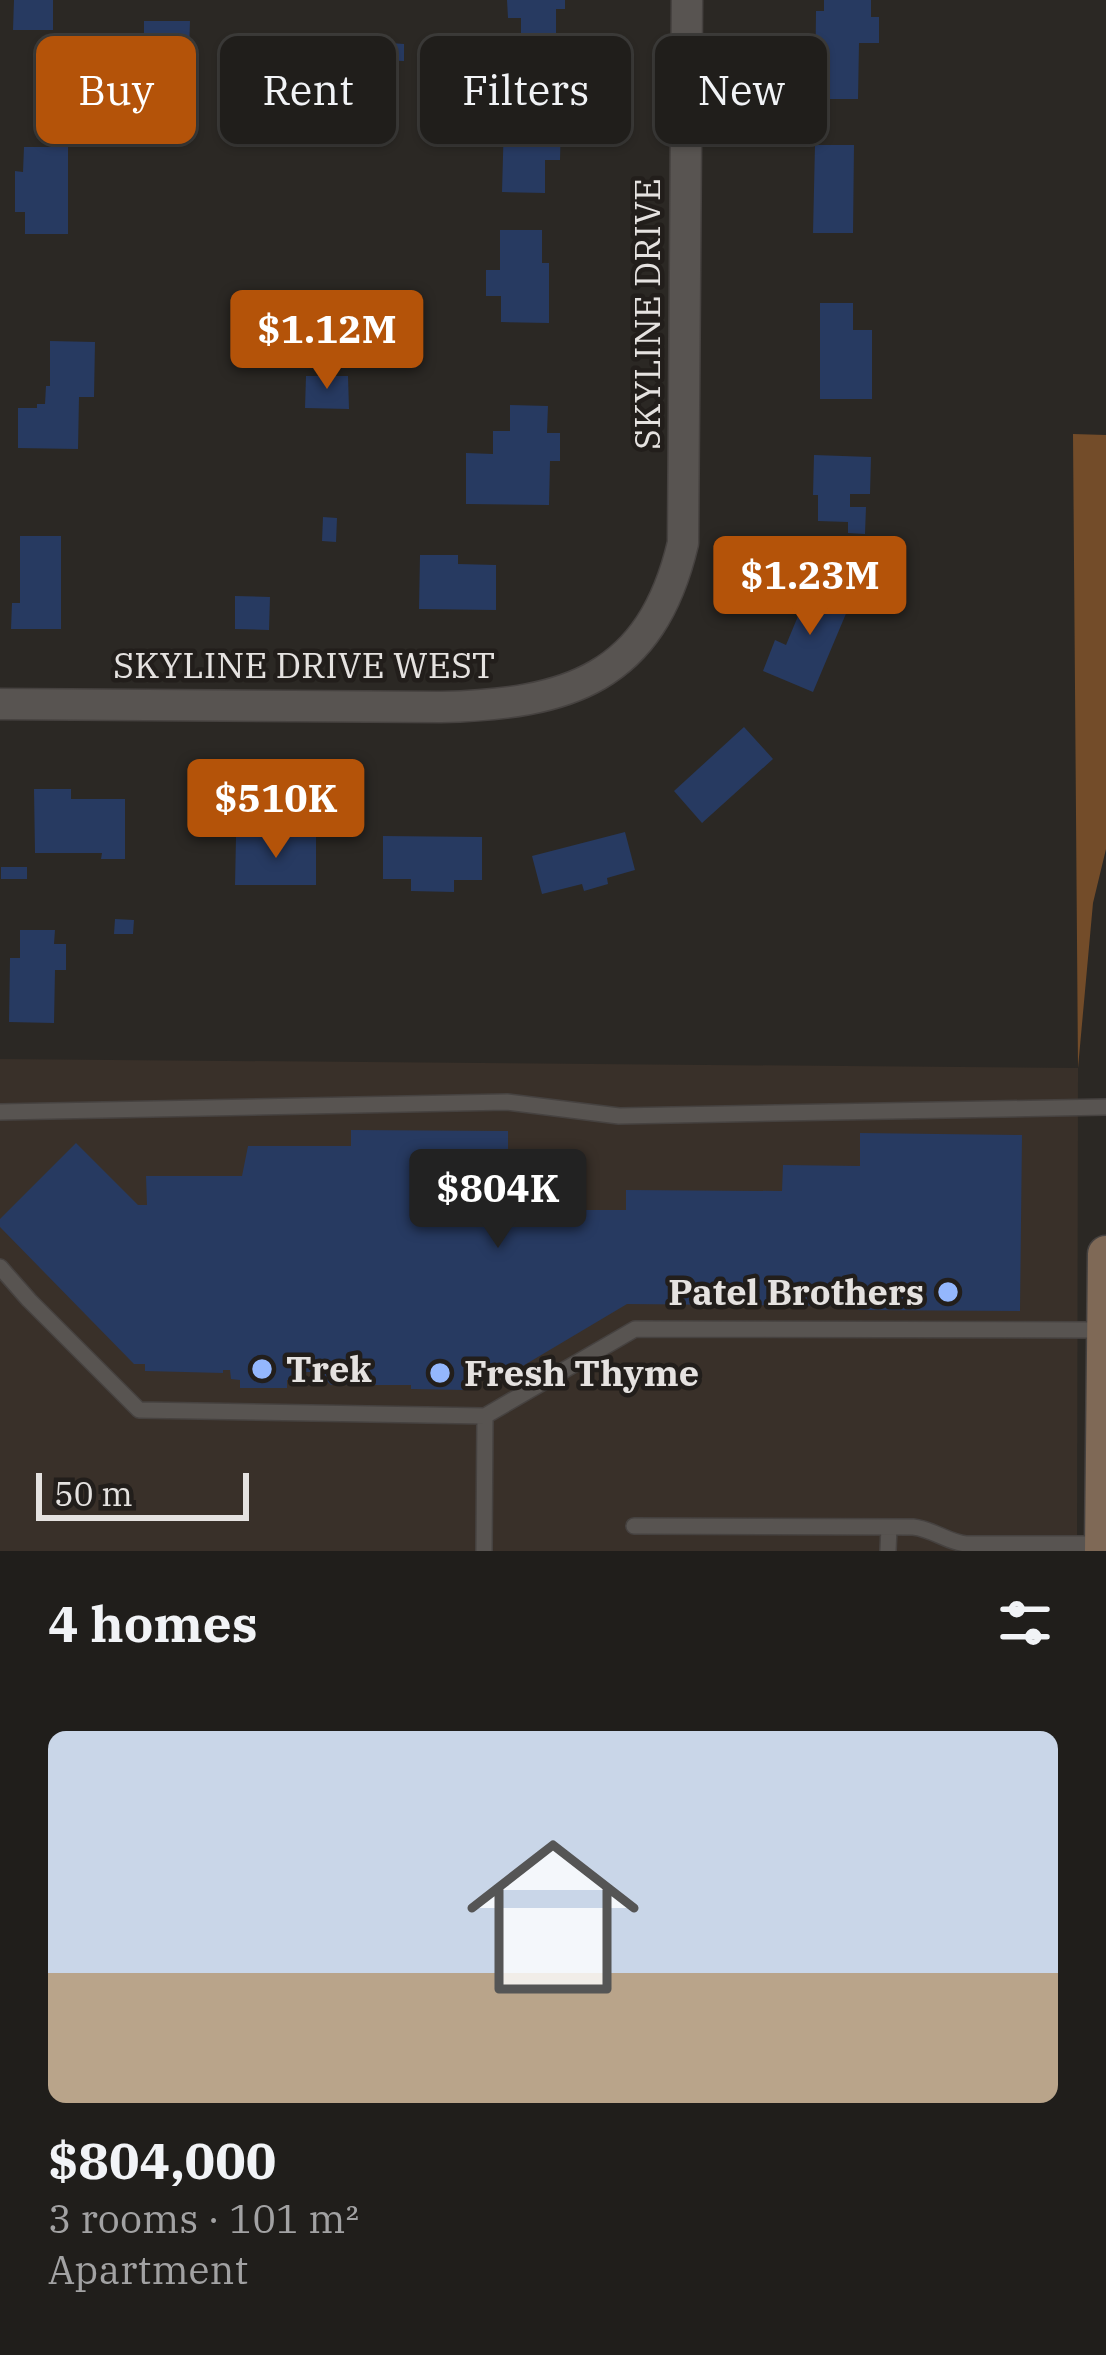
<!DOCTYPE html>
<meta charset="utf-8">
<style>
:root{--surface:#201e1b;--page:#2d2b28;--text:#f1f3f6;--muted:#a2a2a3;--line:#3d3c3a;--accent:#b45309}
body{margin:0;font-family:"IBM Plex Serif",serif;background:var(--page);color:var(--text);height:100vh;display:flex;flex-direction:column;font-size:45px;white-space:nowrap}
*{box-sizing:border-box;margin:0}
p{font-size:39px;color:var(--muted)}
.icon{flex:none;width:66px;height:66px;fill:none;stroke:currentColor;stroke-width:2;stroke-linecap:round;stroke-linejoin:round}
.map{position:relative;height:1551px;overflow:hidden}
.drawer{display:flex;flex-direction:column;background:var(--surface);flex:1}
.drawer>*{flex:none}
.top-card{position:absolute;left:36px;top:36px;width:1035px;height:108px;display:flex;gap:24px}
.scale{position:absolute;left:36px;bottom:30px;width:213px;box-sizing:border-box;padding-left:12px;border:6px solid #e5e2e0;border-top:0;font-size:33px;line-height:42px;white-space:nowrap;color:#e5e2e0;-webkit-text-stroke:9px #221e1b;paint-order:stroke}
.price{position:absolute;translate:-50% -102px;padding:0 27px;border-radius:12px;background:var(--accent);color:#fff;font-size:39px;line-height:78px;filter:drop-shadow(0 3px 6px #0008)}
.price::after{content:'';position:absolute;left:50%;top:72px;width:36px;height:27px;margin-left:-18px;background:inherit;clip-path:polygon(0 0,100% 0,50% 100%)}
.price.selected{background:#222;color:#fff}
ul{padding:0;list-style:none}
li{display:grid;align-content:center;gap:24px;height:636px;padding:0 48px}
li span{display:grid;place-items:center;height:372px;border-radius:18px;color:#555}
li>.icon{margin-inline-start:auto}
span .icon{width:216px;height:216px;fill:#fffc;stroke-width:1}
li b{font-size:51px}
h2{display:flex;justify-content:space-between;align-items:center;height:144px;padding:0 48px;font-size:51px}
.tag{padding:0 42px;border-radius:18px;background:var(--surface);box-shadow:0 3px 9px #0004,0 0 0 3px var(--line);font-size:42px;line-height:108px}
.tag.selected{background:var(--accent);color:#fff}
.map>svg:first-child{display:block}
</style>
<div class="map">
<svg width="1106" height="1551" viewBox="0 0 1106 1551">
<rect width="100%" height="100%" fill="#2b2824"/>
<path fill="#393029" d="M0 1059 1078 1068 1077 1551H0Z"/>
<path fill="#734c29" d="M1073 434 1106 435V849L1093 903 1078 1068Z"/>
<path fill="#273a61" d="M14 0H53V30H13Z
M507 0H565V9H556V42H521V18H508Z
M824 0H871V17H879V43H859L858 99H815L816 11H824Z
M144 21H190L189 52H144Z
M377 42 404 44V61L376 60Z
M48 82 81 83 80 139H68V234H25V212H15V171L23 172 24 147H51V130H48Z
M319 86 335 87V98L318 97Z
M504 120 561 121 560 160H545V193L502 192Z
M815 145H854L853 233H813Z
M500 230H542V263H549V323L501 322V296H486V270H500Z
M820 303H853V330H872V399H820Z
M314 315H355L354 356H314Z
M50 341 95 342 94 397H79L78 449 18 448V408H37V404H45L46 386H50Z
M306 376H348L349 409 305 408Z
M510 405 548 406 547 433H560V461H550L549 505 466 504V453L493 454V431H510Z
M814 455 871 457 870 494H850V507H866L865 534 848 533V522L818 521V495H813Z
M323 517 337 518 336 542 322 541Z
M20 536H61V629H11L12 603H20Z
M420 555H458V564L496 565V610L419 609Z
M813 580 853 597 813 692 763 671 775 640 786 645Z
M235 596 270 597 269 630 235 629Z
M744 727 773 759 702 823 674 791Z
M34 789H71V799H125V859H101L102 853H35Z
M625 832 635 870 607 878 608 884 584 891 582 884 542 894 532 856Z
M383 836 482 837V880H454V892L411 891V879H383Z
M236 837H316V885H235Z
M1 867H27V879H1Z
M115 919 134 920 133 934H114Z
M20 930H55L54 944H66V970H55L54 1023 9 1022 10 958H20Z
M351 1130 508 1131V1152H579V1210H626V1190L782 1191 783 1165 860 1166V1133L1022 1135 1020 1311 858 1310V1306L627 1304 516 1370H505L506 1373H466V1390L411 1389V1385H331L318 1372H299V1380H287V1388H240V1380L231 1379 230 1370H223V1373L145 1371V1364H134L0 1227V1219L76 1143 138 1205H147L146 1176H242L248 1146H351Z"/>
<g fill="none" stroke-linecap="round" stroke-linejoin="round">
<g stroke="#464240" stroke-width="18">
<path id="lane" d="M0 1112 507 1102 619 1116 1106 1107
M0 1267 29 1300 139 1410 485 1416 635 1329 1103 1330
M634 1526 913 1527C933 1529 947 1542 966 1544H1100
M484 1551 485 1416
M888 1551 889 1527"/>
</g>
<g stroke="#464240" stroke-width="33">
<path id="street" d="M0 704 441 707C568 704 651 679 683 543L687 0"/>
</g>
<g stroke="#464240" stroke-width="39">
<path id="secondary" d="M1103 1551 1106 1254"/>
</g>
<use href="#lane" stroke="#585451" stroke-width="15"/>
<use href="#street" stroke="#585451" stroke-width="30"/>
<use href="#secondary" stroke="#7f6956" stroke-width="36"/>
</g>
<g fill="#94b7fd" stroke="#221e1b" stroke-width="4.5">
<circle cx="948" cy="1292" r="12"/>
<circle cx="262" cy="1369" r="12"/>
<circle cx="440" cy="1373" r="12"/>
</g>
<g text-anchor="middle" stroke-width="9" stroke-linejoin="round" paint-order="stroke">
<g font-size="36" fill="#e5e2e0" stroke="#221e1b">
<text transform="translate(647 314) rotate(-90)" y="13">SKYLINE DRIVE</text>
<text x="304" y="678">SKYLINE DRIVE WEST</text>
</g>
<g font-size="36" font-weight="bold" fill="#e5e2e0" stroke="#221e1b" text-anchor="start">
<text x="924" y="1305" text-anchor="end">Patel Brothers</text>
<text x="286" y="1382">Trek</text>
<text x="464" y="1386">Fresh Thyme</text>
</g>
</g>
</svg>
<div class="scale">50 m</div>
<b class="price" style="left:327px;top:392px">$1.12M</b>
<b class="price" style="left:810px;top:638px">$1.23M</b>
<b class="price" style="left:276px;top:861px">$510K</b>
<b class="price selected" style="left:498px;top:1251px">$804K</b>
<div class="top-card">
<a class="tag selected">Buy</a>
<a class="tag">Rent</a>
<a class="tag">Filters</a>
<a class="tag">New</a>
</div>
</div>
<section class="drawer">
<h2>4 homes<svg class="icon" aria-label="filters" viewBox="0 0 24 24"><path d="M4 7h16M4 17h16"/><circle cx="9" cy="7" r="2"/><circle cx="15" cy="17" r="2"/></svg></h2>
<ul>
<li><span style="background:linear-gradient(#c9d6e8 65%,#b9a48a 0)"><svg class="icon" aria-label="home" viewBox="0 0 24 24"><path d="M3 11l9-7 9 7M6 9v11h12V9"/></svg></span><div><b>$804,000</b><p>3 rooms · 101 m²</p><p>Apartment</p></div></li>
</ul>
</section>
